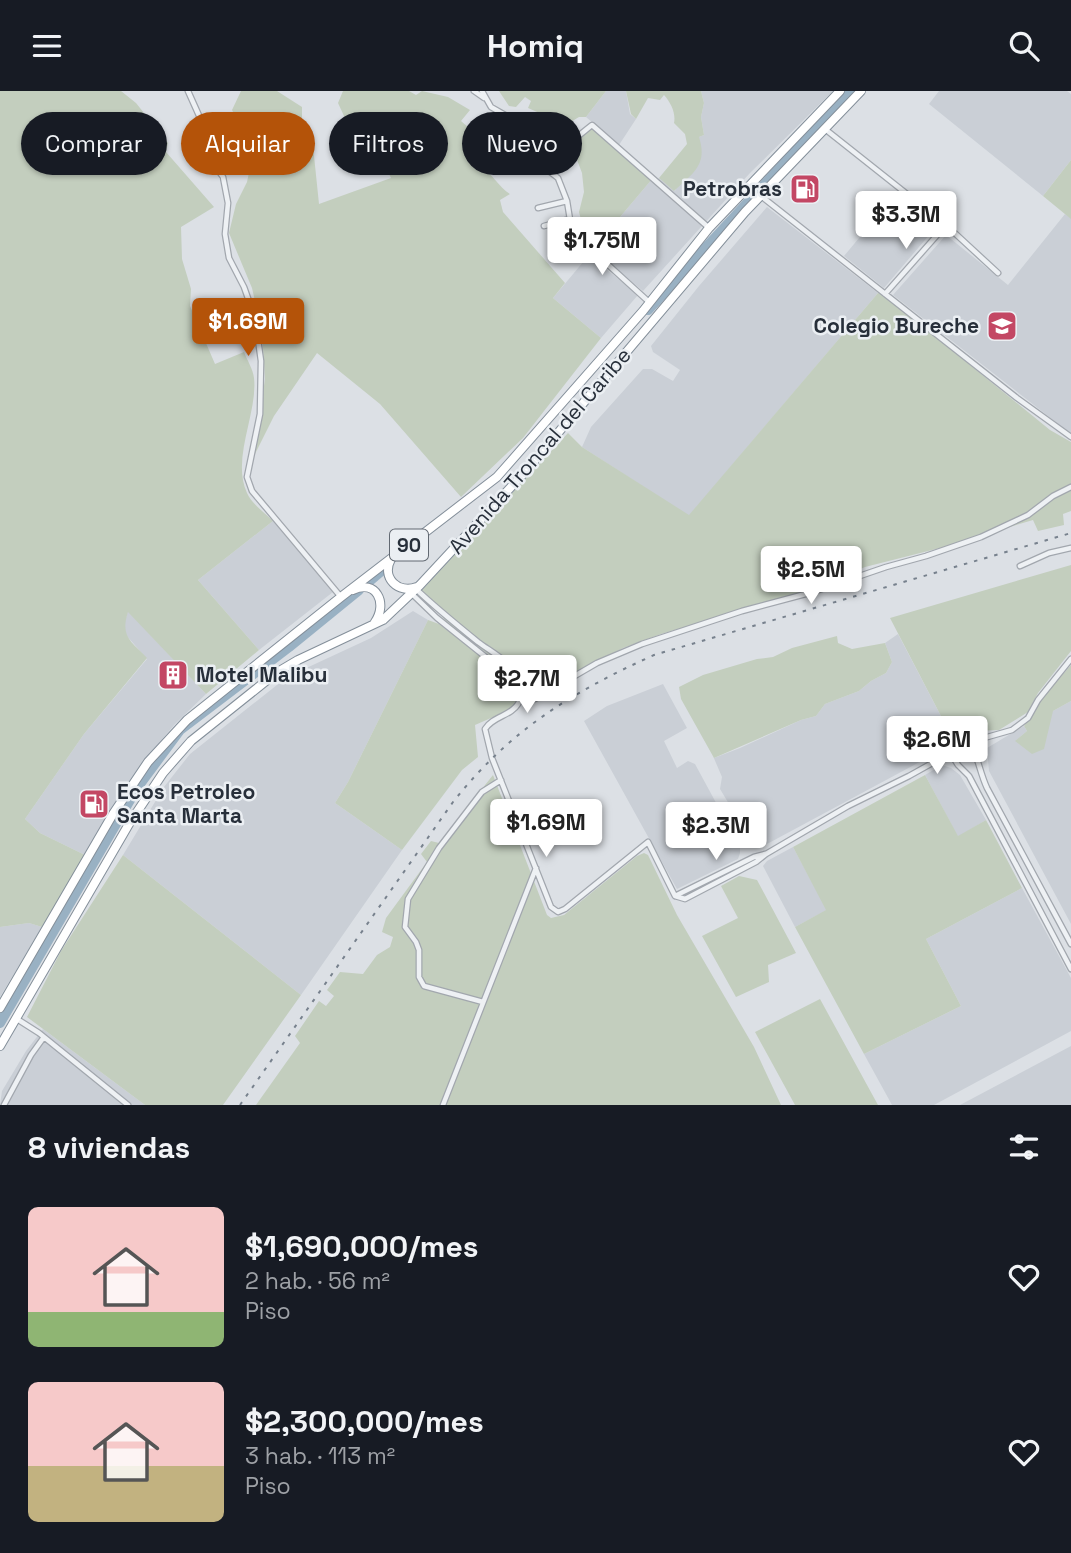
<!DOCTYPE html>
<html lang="es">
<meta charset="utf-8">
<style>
:root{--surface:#171b24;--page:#242831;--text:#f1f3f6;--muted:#9ea1a6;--accent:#b45309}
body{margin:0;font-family:"Space Grotesk",sans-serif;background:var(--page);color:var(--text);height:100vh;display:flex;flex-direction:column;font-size:26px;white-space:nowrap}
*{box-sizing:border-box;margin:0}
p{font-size:23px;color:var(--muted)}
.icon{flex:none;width:38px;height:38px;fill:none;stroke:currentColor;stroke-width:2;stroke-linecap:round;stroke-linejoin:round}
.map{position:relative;height:1014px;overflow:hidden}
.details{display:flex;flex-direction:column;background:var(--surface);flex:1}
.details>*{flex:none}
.hud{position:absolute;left:21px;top:21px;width:700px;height:63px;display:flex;gap:14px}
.price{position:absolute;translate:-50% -60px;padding:0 16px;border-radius:7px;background:#fff;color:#222;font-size:23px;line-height:46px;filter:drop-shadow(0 2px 4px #0008)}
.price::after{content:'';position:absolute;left:50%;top:42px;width:21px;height:16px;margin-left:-10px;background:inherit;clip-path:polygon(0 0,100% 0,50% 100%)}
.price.selected{background:var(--accent);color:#fff}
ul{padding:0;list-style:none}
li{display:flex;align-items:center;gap:21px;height:175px;padding:0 28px}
li span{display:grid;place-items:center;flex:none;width:196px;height:140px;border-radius:10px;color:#555}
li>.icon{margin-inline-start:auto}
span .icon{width:84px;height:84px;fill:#fffc;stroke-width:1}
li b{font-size:30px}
h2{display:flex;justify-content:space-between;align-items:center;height:84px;padding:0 28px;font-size:30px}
.chip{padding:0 24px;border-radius:32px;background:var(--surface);box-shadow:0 2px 5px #0004;font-size:24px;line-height:63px}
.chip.selected{background:var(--accent);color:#fff}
header{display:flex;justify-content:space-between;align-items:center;height:91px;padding:0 28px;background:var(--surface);font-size:32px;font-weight:600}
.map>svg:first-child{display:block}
</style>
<header><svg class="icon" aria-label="menu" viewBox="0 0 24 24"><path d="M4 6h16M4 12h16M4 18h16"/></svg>Homiq<svg class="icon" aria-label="search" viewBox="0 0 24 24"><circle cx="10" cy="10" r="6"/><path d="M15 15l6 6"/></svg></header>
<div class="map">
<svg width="1071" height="1014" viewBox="0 0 1071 1014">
<rect width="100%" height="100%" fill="#dce0e5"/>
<path fill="#cacfd6" d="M606 0H626L630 23 636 28 619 54 586 26Z
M701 0H833L750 82 643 200 593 158 653 87 657 89 659 87 675 100 699 46 704 44 701 26 704 12Z
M939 0H1067L1071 3V69L1043 105 929 13Z
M895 104 902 113 910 115 922 125 923 129 936 136 884 197 844 165Z
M767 116 878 202 689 425 582 356 591 336 643 278H652L673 290 680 279 653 261 651 255 699 195Z
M1065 123 1071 127V343L893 204 946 144 1008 194Z
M589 164 638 204 601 247 553 207Z
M273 430 333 501 259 559 198 489Z
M128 520 206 603 175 633 142 672 85 764 40 742 25 728 84 643 147 568 126 544 123 536Z
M413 520 428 529 348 691 335 712 402 759 301 904 123 764 164 696 190 663 287 586 371 547Z
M898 543 955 652 767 753 750 748 720 698 722 686 713 665 714 667 740 657 801 629 816 625 825 613 859 600 871 590 886 582 892 571 885 552Z
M663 593 687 637 664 650 677 677 688 670 695 673 740 756V762L738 768 677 798 584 630 607 615Z
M1071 610V833L989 680 987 657 1024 635 1027 640 1015 650 1053 620Z
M942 674 951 677 960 684 986 729 958 746 925 684Z
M793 756 827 819 795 836 763 775 767 770Z
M1022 797 1071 887V940L934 1014H892L864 963 961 915 926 848Z
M29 832 42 836 0 906V836Z
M43 938 145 1014H0L2 1000 26 960Z
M1071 955V1014H960Z"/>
<path fill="#c3cebe" d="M0 0H121L136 12 168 52 166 61 214 116 181 136 182 168 191 198 190 215 215 273 244 261C247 269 253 278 254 287 258 322 231 368 247 402 251 412 265 422 273 430L198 489 259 559 206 603 128 521C120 546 131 550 147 567L84 643 25 728 40 742 85 764 42 836 29 832 0 836Z
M241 0H277L302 16V41L313 55 319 113 391 87 375 55 356 51 338 12 343 0H409L416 4 422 0 448 6 470 19 461 30 469 37 464 63C470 72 476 72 483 77 493 84 499 96 510 103L500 109 503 121 565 192 553 207 601 247 523 347 461 406 380 313 317 262 274 325 254 365 265 288 262 241 252 197 229 142 236 113 247 91 250 77V55L232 19Z
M499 0H606L586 26H579L569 32 560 25 551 27 528 17 531 10 525 6 516 16 509 15Z
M626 0H701L704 12 701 26 704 44 699 46C708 74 693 82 674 100L659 87 687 53 685 43 674 32C676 22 671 12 664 4L660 9 648 7 636 28 631 23Z
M595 35 619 54 653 87 593 158 583 136 579 121 584 101 582 82 571 53Z
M1071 69V128L1043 105Z
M878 202 884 204 1050 339 1071 351V420L1063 423 1064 434 1038 440 1033 429 940 457 865 476 834 489 833 492 661 543 623 557 541 601 517 585 448 533 421 500 568 342 582 356 689 424Z
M1071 474V560L1038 602 1028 621 999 639 977 640 955 652 890 527Z
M428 529 439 533 491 572 516 597V612L507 620 475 634 478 666 462 679 402 759 335 712 348 691Z
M837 545 838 552 852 558 885 552 892 571 886 582 871 590 859 600 825 613 816 625 801 629 714 667 681 608 679 596 703 584 757 568 773 566 792 557Z
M1071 574V610L1053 620 1044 658 1032 663 1015 650 1027 640 1024 635 1043 606Z
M493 684 547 824 551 827 564 824 637 765 644 762 648 764 677 824 754 956 781 1014H256L300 952 295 945 319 910 326 915 334 905 327 899 340 881 363 883 377 864 390 856 393 846 382 841 386 827 427 771 421 763 431 750 439 752Z
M925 684 958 745 986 729 1022 797 926 848 961 915 864 963 795 836 826 819 793 756Z
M123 764 301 904 223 1014H145L27 926 61 860Z
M739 785 757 789 796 862 768 874 769 891 736 906 702 845 738 827 721 795Z
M820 908 878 1014H795L755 941Z"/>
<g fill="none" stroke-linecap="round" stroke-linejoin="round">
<path stroke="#99b1c3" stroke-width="10" d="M648 219 851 0
M365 494 385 477
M0 932 137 697 180 639 289 556 359 499"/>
<g stroke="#a2a7ae" stroke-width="7">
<path id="minor" d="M188 0 201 29 200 49 207 64 223 86 228 112 225 143 229 167 244 196 255 227 261 270 260 323 247 386 252 400 341 506
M474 0 484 7
M482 0 491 16 554 52C569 56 580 43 592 34L708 136
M825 38 946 134 998 182
M481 51 494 38 558 87 567 110 538 117
M761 105 1017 307 1071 346
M567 110 572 141 649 211
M544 135 569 128
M554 152 572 141
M885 203 946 134
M1020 475 1049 462 1071 457
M416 498C436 517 457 534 478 551 490 560 507 569 516 582 521 589 523 605 518 613 511 625 493 625 485 638L492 667 551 816 558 821 565 818 648 751 675 805 685 808 756 771 766 763 848 715 909 685 970 651 1012 639 1028 627 1038 609 1071 568
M412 503 437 527 518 592
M520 609 535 608 597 572 642 553 742 520 813 501 886 476 926 465 981 446 1028 424 1053 405 1071 396
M970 651C978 666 980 682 987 697L1071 853
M951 663 958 674 969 685 1071 878
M675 805 754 766 765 763
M483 911 424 895 419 886V859L416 851 405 836 408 808 439 757 482 701 501 689
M17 928 39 942 128 1014
M4 1014 31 964 44 946
M443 1014 536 777"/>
</g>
<g stroke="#848f9a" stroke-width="10">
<path id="trunk" d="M391 468C381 487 398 503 417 496
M353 499C376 488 388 512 375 531
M0 917 113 723 148 671 187 629 341 506 497 386 643 220 709 137 840 0
M0 955 129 733 163 682 191 650 276 582 298 569 383 529 420 494 524 382 745 121 861 0"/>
</g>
<use href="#minor" stroke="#eef1f4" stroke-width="4.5"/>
<use href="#trunk" stroke="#fff" stroke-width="8"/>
<path stroke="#77818d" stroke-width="2" stroke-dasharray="3.5 7" stroke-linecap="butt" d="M240 1014 453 711C510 639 572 601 654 564L1071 442"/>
</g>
<defs>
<g id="fuel-square" transform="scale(1.575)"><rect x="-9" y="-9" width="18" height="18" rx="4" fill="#c34764" stroke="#ebeff3"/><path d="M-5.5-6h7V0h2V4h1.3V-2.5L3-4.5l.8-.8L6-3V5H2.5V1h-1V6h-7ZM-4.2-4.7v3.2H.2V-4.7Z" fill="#fff"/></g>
<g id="school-square" transform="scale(1.575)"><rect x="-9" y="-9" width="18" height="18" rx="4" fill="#c34764" stroke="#ebeff3"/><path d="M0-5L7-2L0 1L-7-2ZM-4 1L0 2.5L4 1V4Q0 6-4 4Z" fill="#fff"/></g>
<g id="building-square" transform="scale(1.575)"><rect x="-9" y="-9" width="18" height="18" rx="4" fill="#c34764" stroke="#ebeff3"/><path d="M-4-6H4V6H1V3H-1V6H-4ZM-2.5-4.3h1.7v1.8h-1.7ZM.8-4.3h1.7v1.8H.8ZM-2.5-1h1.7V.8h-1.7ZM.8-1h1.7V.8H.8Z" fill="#fff"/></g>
</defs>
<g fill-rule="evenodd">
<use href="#fuel-square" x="805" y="98"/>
<use href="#school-square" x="1002" y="235"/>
<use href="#building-square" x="173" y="584"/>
<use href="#fuel-square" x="94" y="713"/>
</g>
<g text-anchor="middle" stroke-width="5" stroke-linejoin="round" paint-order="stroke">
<rect fill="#ebeff3" stroke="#626972" stroke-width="2" x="390" y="438.5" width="38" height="31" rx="5"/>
<g font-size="19" font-weight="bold" fill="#272f3a">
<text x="409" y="461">90</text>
</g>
<g font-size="21" font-weight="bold" fill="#272f3a" stroke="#ebeff3" text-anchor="end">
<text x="782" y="105">Petrobras</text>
<text x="979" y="242">Colegio Bureche</text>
<text x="196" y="591" text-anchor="start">Motel Malibu</text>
<text x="117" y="708" text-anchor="start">Ecos Petroleo<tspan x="117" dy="24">Santa Marta</tspan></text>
</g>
<g font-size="21" fill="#272f3a" stroke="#ebeff3">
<text transform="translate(540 360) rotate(-49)" y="7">Avenida Troncal del Caribe</text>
</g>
</g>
</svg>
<b class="price" style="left:906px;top:160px">$3.3M</b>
<b class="price" style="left:602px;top:186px">$1.75M</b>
<b class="price selected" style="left:248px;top:267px">$1.69M</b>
<b class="price" style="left:811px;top:515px">$2.5M</b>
<b class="price" style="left:527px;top:624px">$2.7M</b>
<b class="price" style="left:937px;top:685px">$2.6M</b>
<b class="price" style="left:546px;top:768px">$1.69M</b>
<b class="price" style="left:716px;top:771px">$2.3M</b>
<div class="hud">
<a class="chip">Comprar</a>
<a class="chip selected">Alquilar</a>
<a class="chip">Filtros</a>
<a class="chip">Nuevo</a>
</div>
</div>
<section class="details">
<h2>8 viviendas<svg class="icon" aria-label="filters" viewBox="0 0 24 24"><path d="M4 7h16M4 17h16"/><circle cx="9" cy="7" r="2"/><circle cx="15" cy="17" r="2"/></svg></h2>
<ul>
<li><span style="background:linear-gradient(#f6c9c9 75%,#8fb573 0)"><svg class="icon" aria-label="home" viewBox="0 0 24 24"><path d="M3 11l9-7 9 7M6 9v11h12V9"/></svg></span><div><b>$1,690,000/mes</b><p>2 hab. · 56 m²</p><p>Piso</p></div><svg class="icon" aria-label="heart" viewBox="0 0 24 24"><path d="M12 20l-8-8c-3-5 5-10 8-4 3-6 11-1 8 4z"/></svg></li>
<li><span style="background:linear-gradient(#f6c9c9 60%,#c2b280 0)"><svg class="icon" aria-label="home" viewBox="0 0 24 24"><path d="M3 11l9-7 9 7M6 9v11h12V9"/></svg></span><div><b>$2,300,000/mes</b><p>3 hab. · 113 m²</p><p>Piso</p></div><svg class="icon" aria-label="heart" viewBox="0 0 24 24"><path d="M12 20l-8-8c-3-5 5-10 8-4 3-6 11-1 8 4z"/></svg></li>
</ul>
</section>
